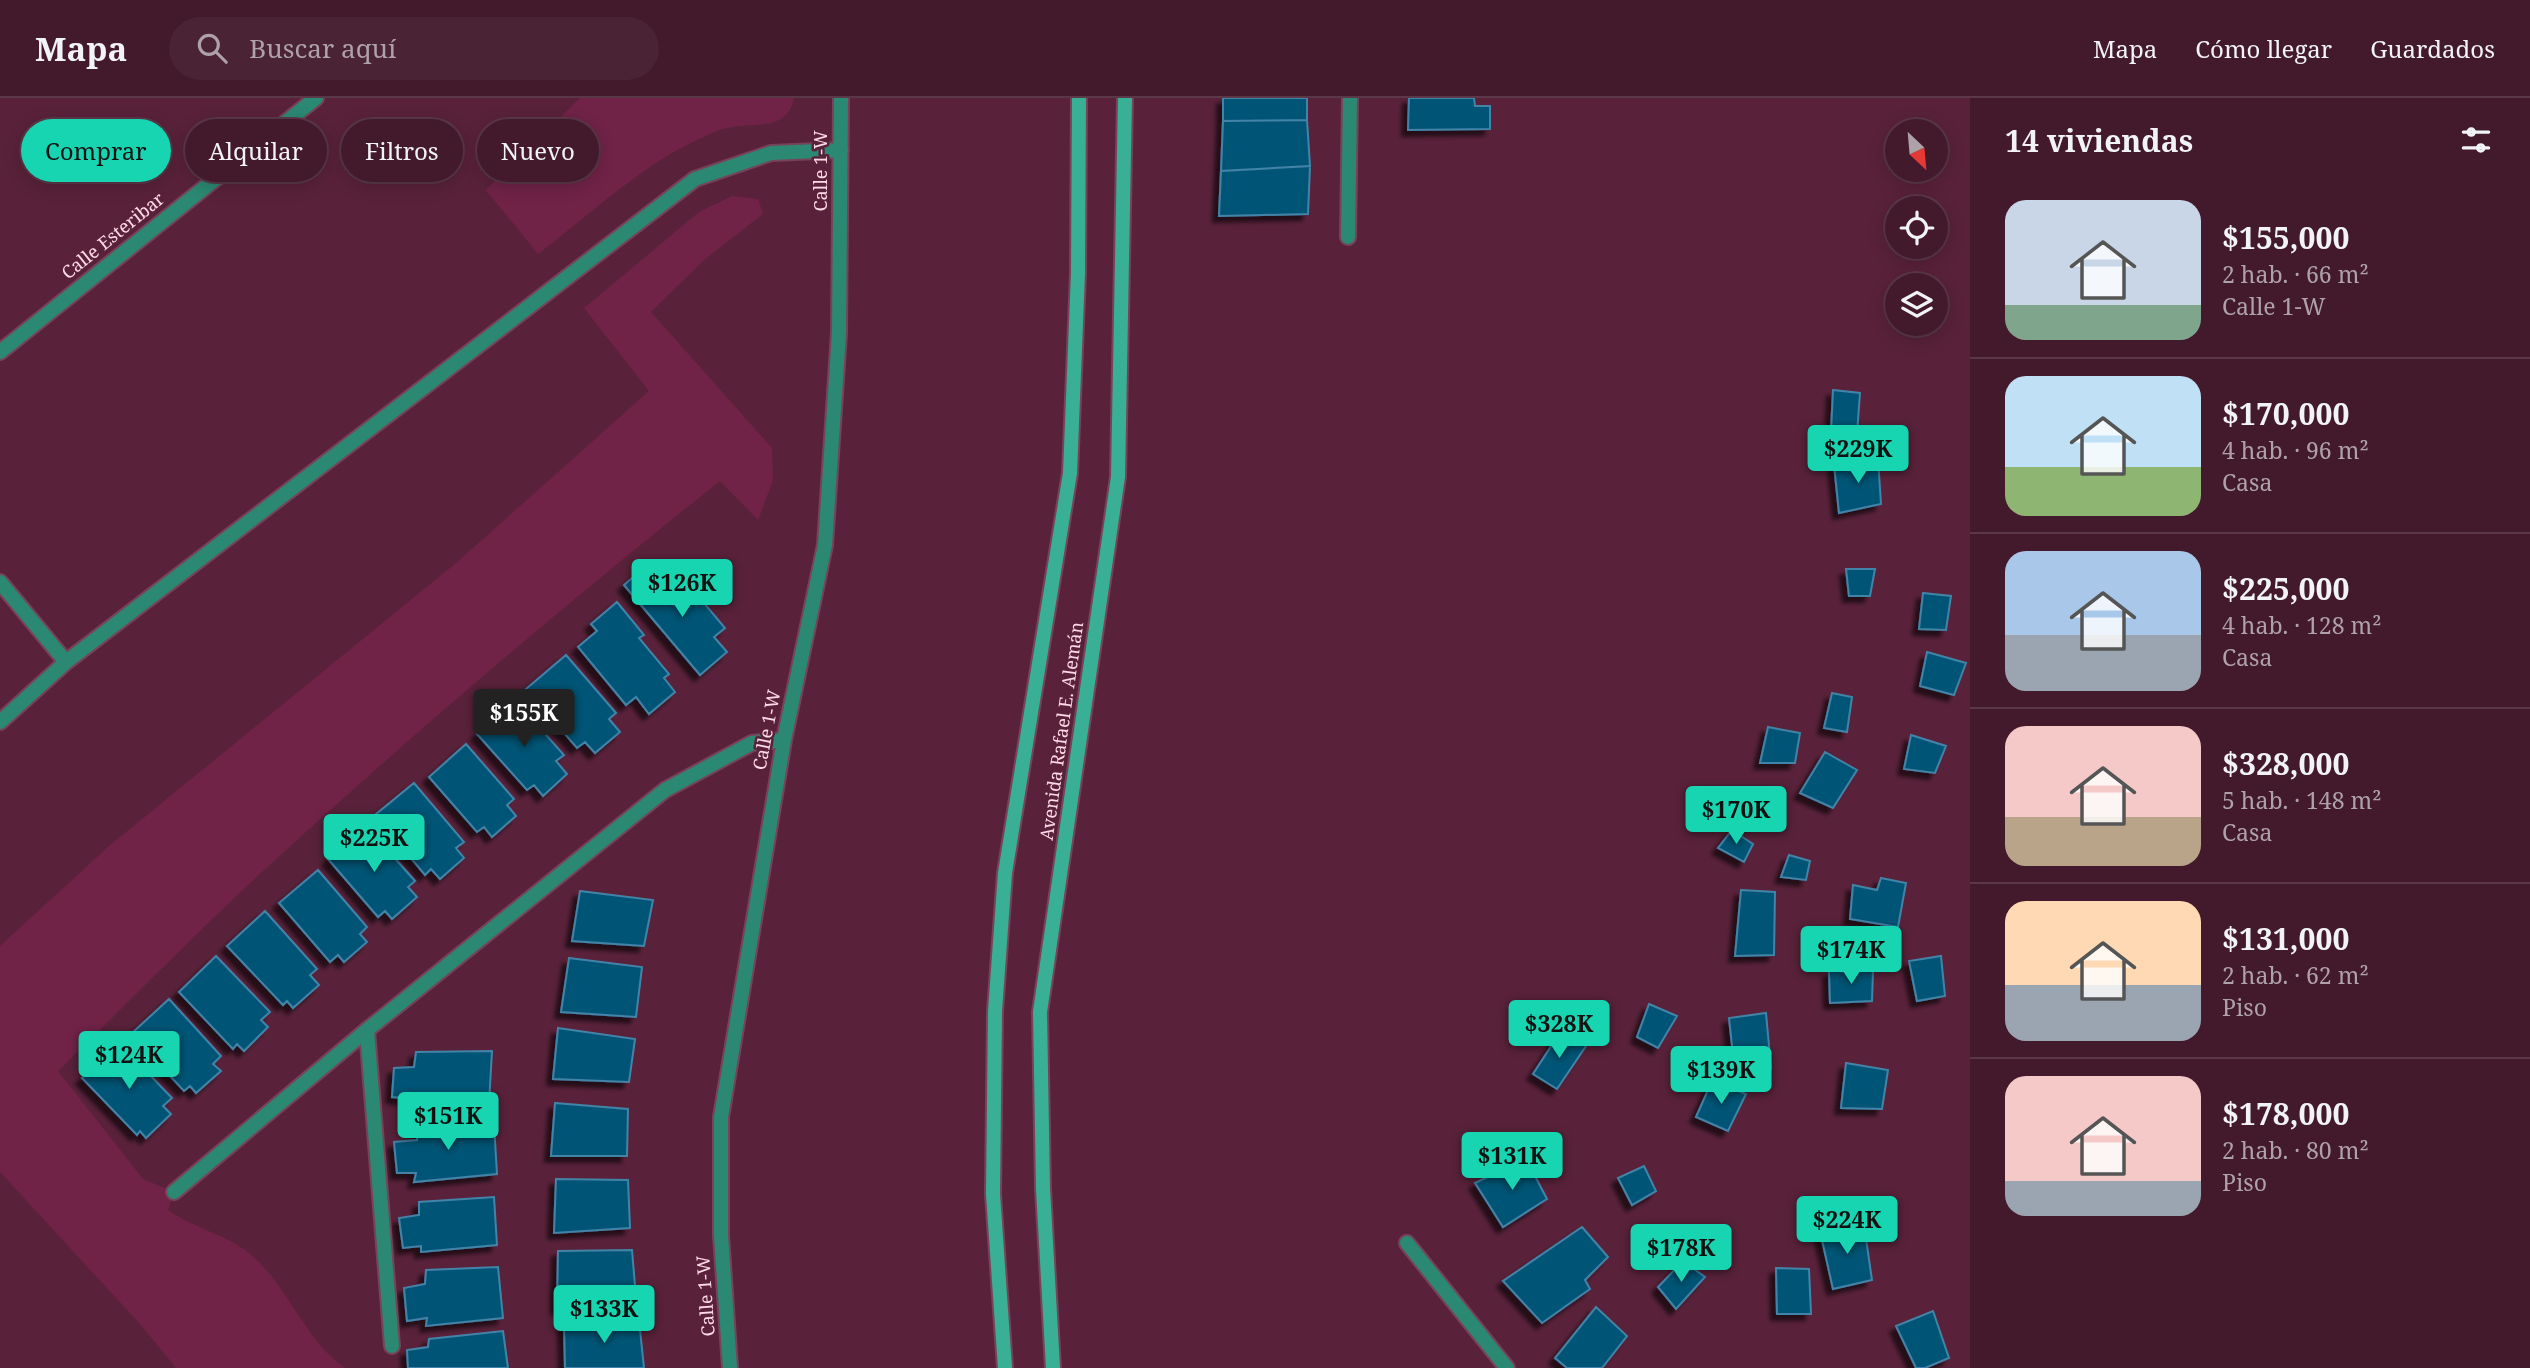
<!DOCTYPE html>
<html lang="es">
<meta charset="utf-8">
<style>
:root{--surface:#431a2c;--page:#4a2334;--text:#f1f3f6;--muted:#afa1a9;--line:#5b3848;--accent:#18d5b2}
body{margin:0;font-family:"Noto Serif",serif;background:var(--page);color:var(--text);height:100vh;display:flex;flex-direction:column;font-size:26px;white-space:nowrap}
*{box-sizing:border-box;margin:0}
p{font-size:23px;color:var(--muted)}
.icon{flex:none;width:38px;height:38px;fill:none;stroke:currentColor;stroke-width:2;stroke-linecap:round;stroke-linejoin:round}
.map{position:relative;flex:1;overflow:hidden}
.details{display:flex;flex-direction:column;background:var(--surface);width:560px}
.details>*{flex:none}
.top-card{position:absolute;left:21px;top:21px;width:665px;height:63px;display:flex;gap:14px}
.needle{width:46px;rotate:154deg}
.tools{position:absolute;left:1885px;top:21px;display:grid;gap:14px}
.tools a{display:grid;place-items:center;width:63px;height:63px;border-radius:50%;background:var(--surface);box-shadow:0 4px 18px #0003,0 0 0 2px var(--line);font-size:35px}
.price{position:absolute;translate:-50% -60px;padding:0 16px;border-radius:7px;background:var(--accent);color:#111;font-size:23px;line-height:46px;filter:drop-shadow(0 2px 4px #0008)}
.price::after{content:'';position:absolute;left:50%;top:42px;width:21px;height:16px;margin-left:-10px;background:inherit;clip-path:polygon(0 0,100% 0,50% 100%)}
.price.on{background:#222;color:#fff}
ul{padding:0;list-style:none}
li{display:flex;align-items:center;gap:21px;height:175px;padding:0 35px}
li+li{border-top:2px solid var(--line)}
li span{display:grid;place-items:center;flex:none;width:196px;height:140px;border-radius:21px;color:#555}
li>.icon{margin-inline-start:auto}
span .icon{width:84px;height:84px;fill:#fffc;stroke-width:1}
li b{font-size:30px}
h2{display:flex;justify-content:space-between;align-items:center;height:84px;padding:0 35px;font-size:30px}
.pill{padding:0 24px;border-radius:32px;background:var(--surface);box-shadow:0 4px 18px #0003,0 0 0 2px var(--line);font-size:24px;line-height:63px}
.pill.on{background:var(--accent);color:#111}
header{display:flex;align-items:center;gap:42px;box-sizing:border-box;height:98px;padding:0 35px;background:var(--surface);border-bottom:2px solid var(--line)}
header strong{font-size:33px}
nav{display:flex;gap:38px;margin-inline-start:auto;font-size:24px}
.search{width:490px;height:63px;background:var(--page);display:flex;align-items:center;gap:18px;box-sizing:border-box;padding:0 24px;border-radius:38px;color:var(--muted);font-size:26px}
main{display:flex;flex:1;min-height:0}
.map>svg:first-child{display:block}
</style>
<header>
<strong>Mapa</strong>
<div class="search"><svg class="icon" aria-label="search" viewBox="0 0 24 24"><circle cx="10" cy="10" r="6"/><path d="M15 15l6 6"/></svg>Buscar aquí</div>
<nav><a>Mapa</a><a>Cómo llegar</a><a>Guardados</a></nav>
</header>
<main>
<div class="map">
<svg width="1970" height="1270" viewBox="0 0 1970 1270">
<defs>
<filter id="shadow"><feDropShadow dx="-6" dy="6" stdDeviation="2" flood-color="#0009"/></filter>
</defs>
<rect width="100%" height="100%" fill="#59223a"/>
<path fill="#702347" d="M580 0H794C787 36 749 23 723 31 715 33 706 38 699 41 642 67 588 118 538 156L486 92Z
M732 98 758 101 763 116 704 162 651 214 772 350 773 382 758 422 720 383C563 508 410 638 262 774 192 839 126 907 58 973L143 1081 174 1094 168 1112C193 1130 225 1136 249 1155 288 1187 304 1241 345 1270H176L140 1226 0 1074V848L109 748 456 465 649 293 584 210 699 114Z"/>
<path fill="#065476" stroke="#4284a8" stroke-width="2" filter="url(#shadow)" d="M1223 0H1307V22L1223 23Z
M1409 0H1474L1475 8H1490V31L1408 32Z
M1307 22 1310 68 1221 73 1223 23Z
M1310 68 1308 116 1219 118 1221 73Z
M1833 292 1860 295 1857 336 1831 334Z
M1878 360 1881 406 1839 415 1834 366Z
M1846 471H1875L1870 498H1849Z
M677 473 725 530 714 539 727 554 700 577 624 487 638 475 653 493Z
M1923 495 1951 498 1946 532 1919 531Z
M617 504 644 537 639 540 669 576 664 580 675 594 649 616 636 599 626 607 578 549 597 533 591 526Z
M1927 554 1966 565 1954 597 1920 588Z
M566 557 616 615 609 621 620 634 595 655 585 644 577 650 526 591Z
M1832 595 1852 599 1847 634 1824 630Z
M515 602 564 657 556 663 567 676 543 698 534 687 527 692 477 636Z
M1768 629 1800 635 1795 665H1760Z
M1911 637 1946 648 1935 675 1904 671Z
M466 646 514 701 507 707 516 718 492 739 484 729 477 734 429 679Z
M1825 654 1857 672 1833 710 1800 695Z
M414 685 464 744 456 750 464 760 440 781 431 771 425 777 375 717Z
M366 728 415 783 408 789 417 799 392 821 385 813 378 819 328 761Z
M1732 732 1753 746 1744 764 1718 750Z
M1789 757 1810 763 1806 782 1781 779Z
M318 772 367 829 360 836 367 844 344 864 338 857 330 864 279 805Z
M1881 780 1906 785 1898 829 1850 821 1853 787 1877 792Z
M1741 792 1775 794 1774 857 1735 858Z
M580 793 653 802 644 848 572 843Z
M265 813 317 871 310 877 319 887 293 910 287 903 283 907 227 848Z
M216 858 270 914 261 922 268 929 244 953 237 946 233 951 179 894Z
M1941 858 1945 898 1917 903 1909 863Z
M569 860 642 869 636 919 561 914Z
M1829 873H1873L1872 903 1830 905Z
M169 901 221 958 213 966 221 973 196 995 190 988 184 993 131 936Z
M1649 906 1677 918 1658 950 1637 939Z
M1766 915 1771 970 1735 975 1729 920Z
M558 930 635 941 629 984 553 981Z
M1561 933 1586 948 1557 991 1533 976Z
M119 945 172 1000 163 1008 171 1016 146 1040 140 1033 137 1037 82 980Z
M492 953 489 1005 412 1009 413 1001 392 999 394 970 414 969 416 954Z
M1846 965 1888 972 1882 1011 1841 1010Z
M1712 983 1746 996 1728 1033 1696 1019Z
M555 1005 628 1011 627 1058H551Z
M494 1026 497 1076 414 1084 416 1075H397L394 1044 417 1042V1028Z
M1526 1061 1547 1101 1503 1129 1475 1085Z
M1644 1068 1656 1093 1632 1107 1618 1080Z
M556 1081 628 1082 630 1130 554 1135Z
M494 1099 497 1147 421 1154V1148L403 1150 399 1120 419 1117V1104Z
M1864 1127 1872 1182 1833 1191 1820 1133Z
M1582 1129 1608 1159 1585 1182 1590 1191 1542 1225 1503 1183Z
M632 1152 636 1200 557 1210 558 1153Z
M1683 1163 1705 1179 1676 1211 1658 1189Z
M498 1169 503 1220 426 1228 427 1220 407 1223 404 1190 425 1186 426 1172Z
M1776 1170 1809 1171 1811 1216H1777Z
M1596 1209 1627 1238 1602 1270H1567L1555 1260Z
M1933 1213 1949 1260 1925 1270H1916L1896 1228Z
M639 1222 644 1270H565L564 1226Z
M503 1233 508 1270H408L407 1252 428 1249 429 1241Z"/>
<g fill="none" stroke-linecap="round" stroke-linejoin="round">
<g stroke="#774359" stroke-width="18">
<path id="street" d="M1348 139 1350 0
M0 254 316 0
M0 484 66 564
M0 624 66 564 695 81 771 55 841 52
M367 932 392 1248
M174 1094 367 932 665 692 752 645 784 642
M1407 1145 1507 1270
M730 1270 721 1137V1019L784 642 825 447 839 235 841 0"/>
</g>
<g stroke="#774359" stroke-width="18">
<path id="secondary" d="M1005 1270 993 1096 995 913 1005 775 1070 375 1078 175 1079 0
M1053 1270 1043 1091 1040 914 1118 379 1125 0"/>
</g>
<use href="#street" stroke="#2b8873" stroke-width="14"/>
<use href="#secondary" stroke="#39af95" stroke-width="14"/>
</g>
<g text-anchor="middle" stroke-width="5" stroke-linejoin="round" paint-order="stroke">
<g font-size="18" fill="#fed9e6" stroke="#59223a">
<text transform="translate(821 73) rotate(-90)" y="6">Calle 1-W</text>
<text transform="translate(113 138) rotate(-39)" y="6">Calle Esteribar</text>
<text transform="translate(767 632) rotate(-79)" y="6">Calle 1-W</text>
<text transform="translate(1062 633) rotate(-82)" y="6">Avenida Rafael E. Alemán</text>
<text transform="translate(706 1198) rotate(-94)" y="6">Calle 1-W</text>
</g>
</g>
</svg>
<div class="tools">
<a><svg class="needle" viewBox="-14 -14 28 28"><path d="M0-13l5 13h-10z" fill="#e53935"/><path d="M0 13l5-13h-10z" fill="#afa1a9"/></svg></a>
<a><svg class="icon" aria-label="locate" viewBox="0 0 24 24"><circle cx="12" cy="12" r="6"/><path d="M12 2v4M12 18v4M2 12h4M18 12h4"/></svg></a>
<a><svg class="icon" aria-label="layers" viewBox="0 0 24 24"><path d="M12 4l9 5-9 5-9-5zM3 14l9 5 9-5"/></svg></a>
</div>
<b class="price" style="left:1858px;top:387px">$229K</b>
<b class="price" style="left:682px;top:521px">$126K</b>
<b class="price on" style="left:524px;top:651px">$155K</b>
<b class="price" style="left:1736px;top:748px">$170K</b>
<b class="price" style="left:374px;top:776px">$225K</b>
<b class="price" style="left:1851px;top:888px">$174K</b>
<b class="price" style="left:1559px;top:962px">$328K</b>
<b class="price" style="left:129px;top:993px">$124K</b>
<b class="price" style="left:1721px;top:1008px">$139K</b>
<b class="price" style="left:448px;top:1054px">$151K</b>
<b class="price" style="left:1512px;top:1094px">$131K</b>
<b class="price" style="left:1847px;top:1158px">$224K</b>
<b class="price" style="left:1681px;top:1186px">$178K</b>
<b class="price" style="left:604px;top:1247px">$133K</b>
<div class="top-card">
<a class="pill on">Comprar</a>
<a class="pill">Alquilar</a>
<a class="pill">Filtros</a>
<a class="pill">Nuevo</a>
</div>
</div>
<section class="details">
<h2>14 viviendas<svg class="icon" aria-label="filters" viewBox="0 0 24 24"><path d="M4 7h16M4 17h16"/><circle cx="9" cy="7" r="2"/><circle cx="15" cy="17" r="2"/></svg></h2>
<ul>
<li><span style="background:linear-gradient(#c9d6e8 75%,#7fa58c 0)"><svg class="icon" aria-label="home" viewBox="0 0 24 24"><path d="M3 11l9-7 9 7M6 9v11h12V9"/></svg></span><div><b>$155,000</b><p>2 hab. · 66 m²</p><p>Calle 1-W</p></div></li>
<li><span style="background:linear-gradient(#bfe0f5 65%,#8fb573 0)"><svg class="icon" aria-label="home" viewBox="0 0 24 24"><path d="M3 11l9-7 9 7M6 9v11h12V9"/></svg></span><div><b>$170,000</b><p>4 hab. · 96 m²</p><p>Casa</p></div></li>
<li><span style="background:linear-gradient(#a9c7e8 60%,#9aa5b1 0)"><svg class="icon" aria-label="home" viewBox="0 0 24 24"><path d="M3 11l9-7 9 7M6 9v11h12V9"/></svg></span><div><b>$225,000</b><p>4 hab. · 128 m²</p><p>Casa</p></div></li>
<li><span style="background:linear-gradient(#f6c9c9 65%,#b9a48a 0)"><svg class="icon" aria-label="home" viewBox="0 0 24 24"><path d="M3 11l9-7 9 7M6 9v11h12V9"/></svg></span><div><b>$328,000</b><p>5 hab. · 148 m²</p><p>Casa</p></div></li>
<li><span style="background:linear-gradient(#ffd9b3 60%,#9aa5b1 0)"><svg class="icon" aria-label="home" viewBox="0 0 24 24"><path d="M3 11l9-7 9 7M6 9v11h12V9"/></svg></span><div><b>$131,000</b><p>2 hab. · 62 m²</p><p>Piso</p></div></li>
<li><span style="background:linear-gradient(#f6c9c9 75%,#9aa5b1 0)"><svg class="icon" aria-label="home" viewBox="0 0 24 24"><path d="M3 11l9-7 9 7M6 9v11h12V9"/></svg></span><div><b>$178,000</b><p>2 hab. · 80 m²</p><p>Piso</p></div></li>
</ul>
</section>
</main>
